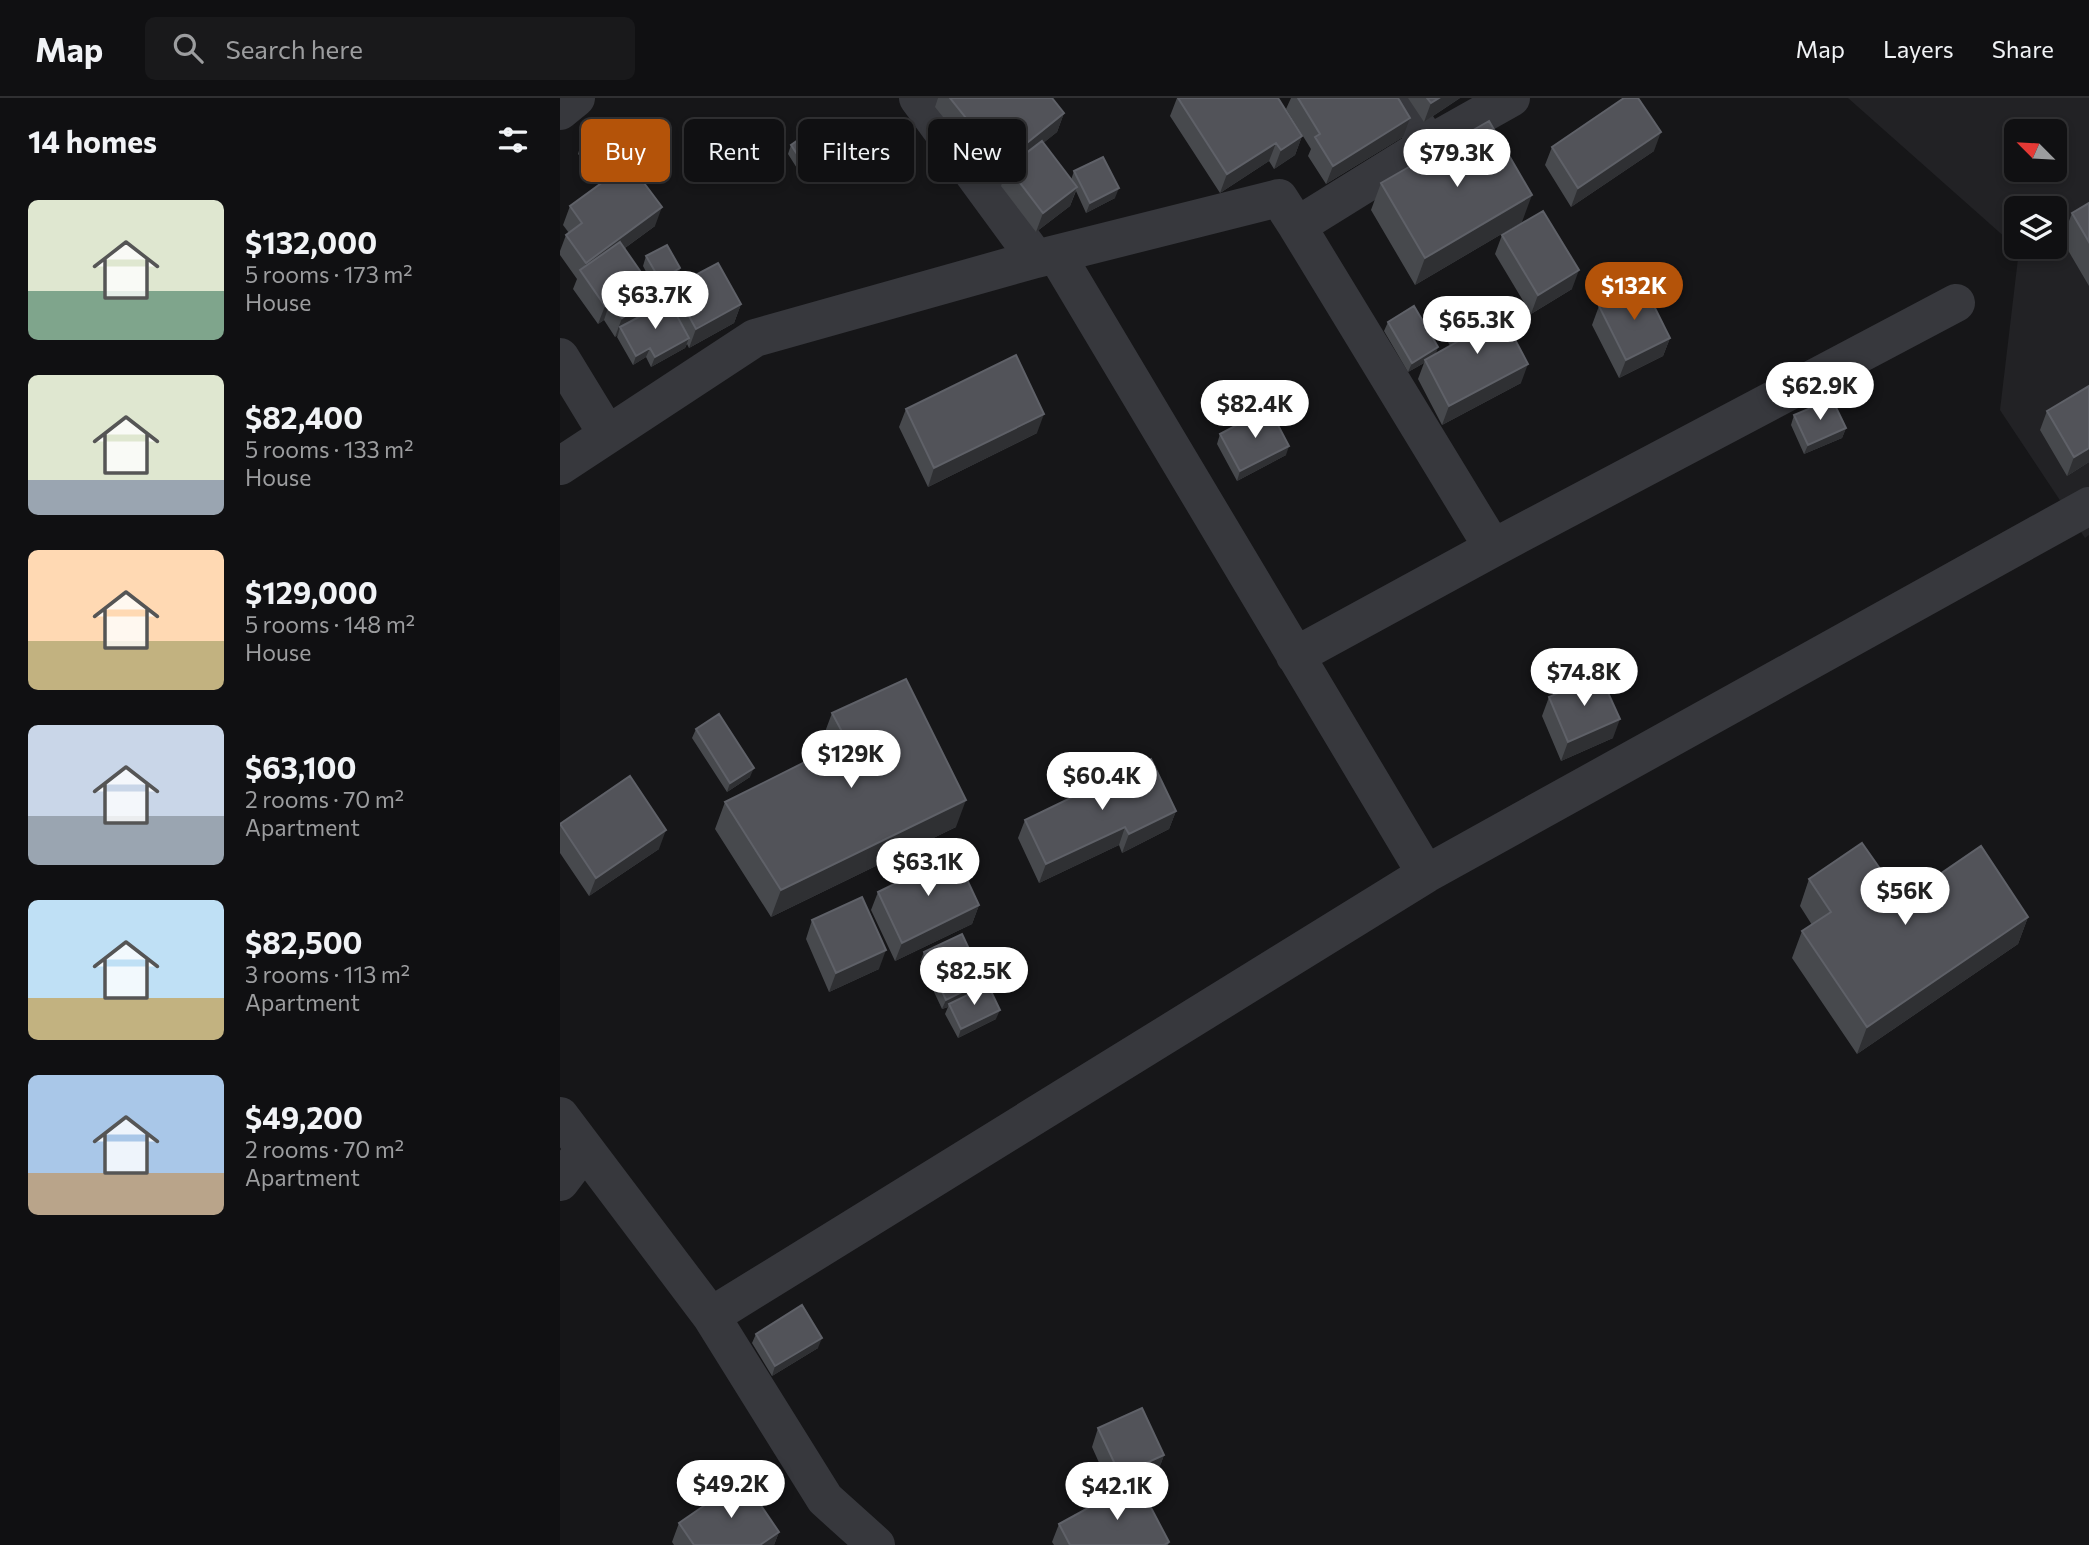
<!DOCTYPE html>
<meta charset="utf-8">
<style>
:root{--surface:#101012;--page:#19191b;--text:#f1f3f6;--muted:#9c9d9f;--line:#303032;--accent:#b45309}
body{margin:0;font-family:Commissioner,sans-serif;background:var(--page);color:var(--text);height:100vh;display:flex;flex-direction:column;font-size:26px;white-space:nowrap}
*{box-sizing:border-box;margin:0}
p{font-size:23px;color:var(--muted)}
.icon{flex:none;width:38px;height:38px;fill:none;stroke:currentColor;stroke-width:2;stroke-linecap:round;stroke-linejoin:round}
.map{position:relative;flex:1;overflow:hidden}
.details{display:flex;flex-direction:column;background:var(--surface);width:560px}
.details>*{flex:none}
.hud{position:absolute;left:21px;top:21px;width:665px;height:63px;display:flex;gap:14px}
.needle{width:46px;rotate:294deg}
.tools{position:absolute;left:1444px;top:21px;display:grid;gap:14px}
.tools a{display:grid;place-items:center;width:63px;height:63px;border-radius:10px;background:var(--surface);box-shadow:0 4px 10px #0003,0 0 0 2px var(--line);font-size:35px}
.price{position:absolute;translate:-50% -60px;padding:0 16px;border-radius:24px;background:#fff;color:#222;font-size:23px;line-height:46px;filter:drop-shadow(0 2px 4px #0008)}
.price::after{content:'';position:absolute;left:50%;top:42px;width:21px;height:16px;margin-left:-10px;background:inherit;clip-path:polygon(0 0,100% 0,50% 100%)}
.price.selected{background:var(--accent);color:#fff}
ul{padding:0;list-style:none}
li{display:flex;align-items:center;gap:21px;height:175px;padding:0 28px}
li span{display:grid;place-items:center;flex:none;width:196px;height:140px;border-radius:10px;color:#555}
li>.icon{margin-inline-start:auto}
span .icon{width:84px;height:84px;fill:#fffc;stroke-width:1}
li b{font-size:30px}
h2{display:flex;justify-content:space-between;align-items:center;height:84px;padding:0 28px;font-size:30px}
.pill{padding:0 24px;border-radius:10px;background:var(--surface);box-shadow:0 4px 10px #0003,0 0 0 2px var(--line);font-size:24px;line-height:63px}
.pill.selected{background:var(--accent);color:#fff}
header{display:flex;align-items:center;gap:42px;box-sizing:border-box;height:98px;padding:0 35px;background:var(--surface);border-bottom:2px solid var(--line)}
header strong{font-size:33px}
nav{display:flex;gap:38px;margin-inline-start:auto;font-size:24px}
.search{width:490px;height:63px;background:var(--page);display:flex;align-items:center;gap:18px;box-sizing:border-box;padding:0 24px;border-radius:10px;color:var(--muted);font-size:26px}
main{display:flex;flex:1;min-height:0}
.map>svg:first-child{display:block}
</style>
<header>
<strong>Map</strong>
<div class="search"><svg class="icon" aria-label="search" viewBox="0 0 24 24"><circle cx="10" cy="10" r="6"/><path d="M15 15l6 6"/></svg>Search here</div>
<nav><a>Map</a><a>Layers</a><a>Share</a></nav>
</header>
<main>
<section class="details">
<h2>14 homes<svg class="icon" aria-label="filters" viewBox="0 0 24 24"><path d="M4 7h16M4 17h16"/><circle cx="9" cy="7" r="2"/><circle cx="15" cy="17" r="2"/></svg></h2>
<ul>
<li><span style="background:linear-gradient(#dfe7d0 65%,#7fa58c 0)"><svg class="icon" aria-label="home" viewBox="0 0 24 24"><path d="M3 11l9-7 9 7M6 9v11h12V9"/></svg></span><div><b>$132,000</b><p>5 rooms · 173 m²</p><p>House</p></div></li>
<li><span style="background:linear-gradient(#dfe7d0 75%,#9aa5b1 0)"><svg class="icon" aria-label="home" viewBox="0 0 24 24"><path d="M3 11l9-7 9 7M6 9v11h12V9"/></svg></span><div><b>$82,400</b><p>5 rooms · 133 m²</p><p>House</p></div></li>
<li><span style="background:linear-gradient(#ffd9b3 65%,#c2b280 0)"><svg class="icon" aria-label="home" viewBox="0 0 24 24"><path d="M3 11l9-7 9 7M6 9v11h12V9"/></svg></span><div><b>$129,000</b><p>5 rooms · 148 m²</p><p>House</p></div></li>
<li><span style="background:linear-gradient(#c9d6e8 65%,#9aa5b1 0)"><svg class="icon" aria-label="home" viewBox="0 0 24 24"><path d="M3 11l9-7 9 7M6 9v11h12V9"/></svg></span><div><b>$63,100</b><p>2 rooms · 70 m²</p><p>Apartment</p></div></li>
<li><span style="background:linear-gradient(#bfe0f5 70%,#c2b280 0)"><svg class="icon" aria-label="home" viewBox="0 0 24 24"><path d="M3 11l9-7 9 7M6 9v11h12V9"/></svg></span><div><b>$82,500</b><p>3 rooms · 113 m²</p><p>Apartment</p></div></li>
<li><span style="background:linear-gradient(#a9c7e8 70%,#b9a48a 0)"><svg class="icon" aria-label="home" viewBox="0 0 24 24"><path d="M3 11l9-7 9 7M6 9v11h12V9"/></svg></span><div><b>$49,200</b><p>2 rooms · 70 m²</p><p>Apartment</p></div></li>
</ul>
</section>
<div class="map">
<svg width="1529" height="1447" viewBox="0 0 1529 1447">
<rect width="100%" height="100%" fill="#161618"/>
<path fill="#222225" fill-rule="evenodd" d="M1288 0H1529V437L1525 440 1440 312 1459 152 1456 149H1494V110H1456V149ZM1456 33H1494V72H1456Z"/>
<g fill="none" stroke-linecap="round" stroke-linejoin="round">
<path stroke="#37383d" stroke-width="38" d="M358 0 476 161
M838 0 869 46
M0 13 16 0
M737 128 933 450
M496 156 866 776
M0 259 47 336
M0 368 195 240 476 161 719 100 737 128 869 46 951 0
M735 558 933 450 1396 205
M0 1018 151 1218 866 776 1529 408
M0 1084 25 1051
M151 1218 265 1401 316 1447"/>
</g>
<path fill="#47494d" d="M378 0H492L504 15 497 34 483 45 511 82 514 73 555 100 526 115 516 93 510 108 476 134 441 88 445 76 435 84 375 9Z
M617 0H718L742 38 735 57 714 71 709 63 660 95 610 18Z
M731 0H838L843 39 766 86 748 58 751 51 726 11Z
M848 0H900L864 24Z
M21 46 69 60 44 83 95 128 65 150 81 192 92 185 83 168 86 158 120 170 117 180 101 189 106 205 107 204 113 189 181 206 174 225 129 250 127 246 125 250 91 269 86 259 73 267 57 239 58 237 55 239 44 222 38 226 13 191 17 181 0 157V153L6 137 9 135 3 127 10 108 42 84 18 56Z
M231 47 278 59 275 68 247 86 228 56Z
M992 49 1094 53 1011 109 985 67Z
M821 85 962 124 855 187 811 112Z
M1529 105V188L1502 142 1512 115Z
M942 137 1012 191 971 216 935 156Z
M1039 208 1110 240 1103 258 1059 280 1032 227Z
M828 224 878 249 875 256 890 248 888 244 894 226 961 285 882 327 858 281 864 265 848 274 824 233Z
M346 311 477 335 368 389 339 329Z
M1487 313 1529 364 1507 378 1480 332Z
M1234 317 1286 330 1282 340 1244 356 1231 327Z
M660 336 726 357 677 383 657 346Z
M989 599 1053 640 1001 663 982 618Z
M272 615 396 729 211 819 155 731 165 704 268 652 262 642Z
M136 631 190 679 167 694 132 640Z
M616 713 609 731 562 755 559 747 479 785 458 740 465 722Z
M0 726 99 751 29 798 0 755Z
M1249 781 1342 802 1468 819 1458 846 1297 956 1232 860 1242 833 1252 827 1240 808Z
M318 794 419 807 412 826 335 863 311 812Z
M252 822 319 871 269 894 246 841Z
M364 854 424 883 422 890 436 921 398 940 385 916 388 909 382 911 360 864Z
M196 1236 258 1250 212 1278 192 1245Z
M538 1330 604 1357 597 1376 578 1385 609 1444 608 1447H494L492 1444 499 1426 553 1396 532 1349Z
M119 1425 219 1434 214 1447H114L112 1444Z"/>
<path fill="#2f3033" d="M879 0H900L864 24 871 5Z
M504 15 497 34 450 72 448 69 445 76 435 84 442 65Z
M850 20 843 39 766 86 773 68Z
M1101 34 1094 53 1011 109 1018 90Z
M742 38 735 57 714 71 721 52Z
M716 45 709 63 660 95 667 76Z
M73 51 69 60 43 84 46 75Z
M278 59 275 68 247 86 251 77Z
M517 89 510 108 476 134 483 115Z
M559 90 555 100 526 115 530 105Z
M972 97 962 124 855 187 865 160Z
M102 109 95 128 25 179 22 175 26 165Z
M120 170 117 180 96 192 100 182Z
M1019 172 1012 191 971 216 978 197Z
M85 180 78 199 72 189Z
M108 200 104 210 82 223 85 213Z
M50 204 44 222 38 226 45 208Z
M83 205 76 224 60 229 58 237 55 239 62 220Z
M181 206 174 225 129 250 136 231Z
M129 240 125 250 91 269 95 259Z
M1110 240 1103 258 1059 280 1066 262Z
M878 249 875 258 865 262 864 265 848 274 852 265Z
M90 250 86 259 73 267 76 258Z
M968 266 961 285 882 327 889 308Z
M484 316 477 335 368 389 374 370Z
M1286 330 1282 340 1244 356 1248 347Z
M729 348 726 357 677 383 680 373Z
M1529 350V364L1507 378 1514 359Z
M1060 621 1053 640 1001 663 1008 644Z
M194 670 190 679 167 694 170 685Z
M406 702 396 729 211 819 221 792Z
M616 713 609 731 562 755 569 736Z
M565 729 559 747 479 785 486 766Z
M106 732 99 751 29 798 36 780Z
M419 807 412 826 335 863 342 845Z
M1468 819 1458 846 1297 956 1307 929Z
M326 852 319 871 269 894 276 875Z
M424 883 421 892 389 906 388 909 382 911 386 902Z
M440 912 436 921 398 940 401 931Z
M262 1240 258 1250 212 1278 215 1268Z
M604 1357 597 1376 553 1396 560 1377Z
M219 1434 214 1447H200Z"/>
<path fill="#525359" stroke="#5f6168" stroke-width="2" d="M390 0H492L504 15 442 65Z
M618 0H718L742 38 721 52 716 45 667 76Z
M738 0H838L850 20 773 68 755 39 760 36Z
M867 0H879L871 5Z
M1064 0H1078L1101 34 1018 90 992 49Z
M48 22 73 51 46 75 21 46Z
M929 23 972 97 865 160 821 85Z
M258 28 278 59 251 77 231 47Z
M482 43 517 89 483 115 448 69Z
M543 59 559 90 530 105 514 73Z
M69 65 102 109 26 165 6 137 22 125 10 108Z
M1529 105V144L1512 115Z
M983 113 1019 172 978 197 942 137Z
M60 144 85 180 72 189 83 205 62 220 50 204 45 208 20 172Z
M107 147 120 170 100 182 86 158Z
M158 165 181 206 136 231 113 189Z
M97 182 108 200 85 213 82 208 83 205 76 195Z
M1083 186 1110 240 1066 262 1039 208Z
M109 203 129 240 95 259 90 250 76 258 60 229Z
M935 204 968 266 889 308 865 262 902 241 894 226Z
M854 208 878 249 852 265 828 224Z
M456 257 484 316 374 370 346 311Z
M1529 288V350L1514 359 1487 313Z
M1272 301 1286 330 1248 347 1234 317Z
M709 310 729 348 680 373 660 336Z
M1040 577 1060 621 1008 644 989 599Z
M346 581 406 702 221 792 165 704 287 643 272 615Z
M159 616 194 670 170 685 136 631Z
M591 661 616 713 569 736 565 729 486 766 465 722Z
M70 678 106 732 36 780 0 726Z
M1302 745 1342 802 1421 748 1468 819 1307 929 1242 833 1271 814 1249 781Z
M395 756 419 807 342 845 318 794Z
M302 799 326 852 276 875 252 822Z
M402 836 424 883 386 902 364 854Z
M428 887 440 912 401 931 389 906Z
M242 1207 262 1240 215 1268 196 1236Z
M582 1310 604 1357 560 1377 538 1330Z
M183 1381 219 1434 200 1447H134L119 1425Z
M577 1383 609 1444 604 1447H510L499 1426Z"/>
</svg>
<div class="tools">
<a><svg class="needle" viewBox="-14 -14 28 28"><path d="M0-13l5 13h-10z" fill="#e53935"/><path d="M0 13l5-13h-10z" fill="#9c9d9f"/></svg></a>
<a><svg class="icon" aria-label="layers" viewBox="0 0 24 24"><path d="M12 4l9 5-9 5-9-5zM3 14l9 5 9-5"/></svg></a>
</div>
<b class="price" style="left:897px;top:91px">$79.3K</b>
<b class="price selected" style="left:1074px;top:224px">$132K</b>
<b class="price" style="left:95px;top:233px">$63.7K</b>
<b class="price" style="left:917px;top:258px">$65.3K</b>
<b class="price" style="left:1260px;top:324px">$62.9K</b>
<b class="price" style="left:695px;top:342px">$82.4K</b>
<b class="price" style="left:1024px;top:610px">$74.8K</b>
<b class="price" style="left:291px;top:692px">$129K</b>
<b class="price" style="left:542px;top:714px">$60.4K</b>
<b class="price" style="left:368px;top:800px">$63.1K</b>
<b class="price" style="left:1345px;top:829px">$56K</b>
<b class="price" style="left:414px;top:909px">$82.5K</b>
<b class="price" style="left:171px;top:1422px">$49.2K</b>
<b class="price" style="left:557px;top:1424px">$42.1K</b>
<div class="hud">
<a class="pill selected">Buy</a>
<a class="pill">Rent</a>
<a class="pill">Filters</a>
<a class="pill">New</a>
</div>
</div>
</main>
